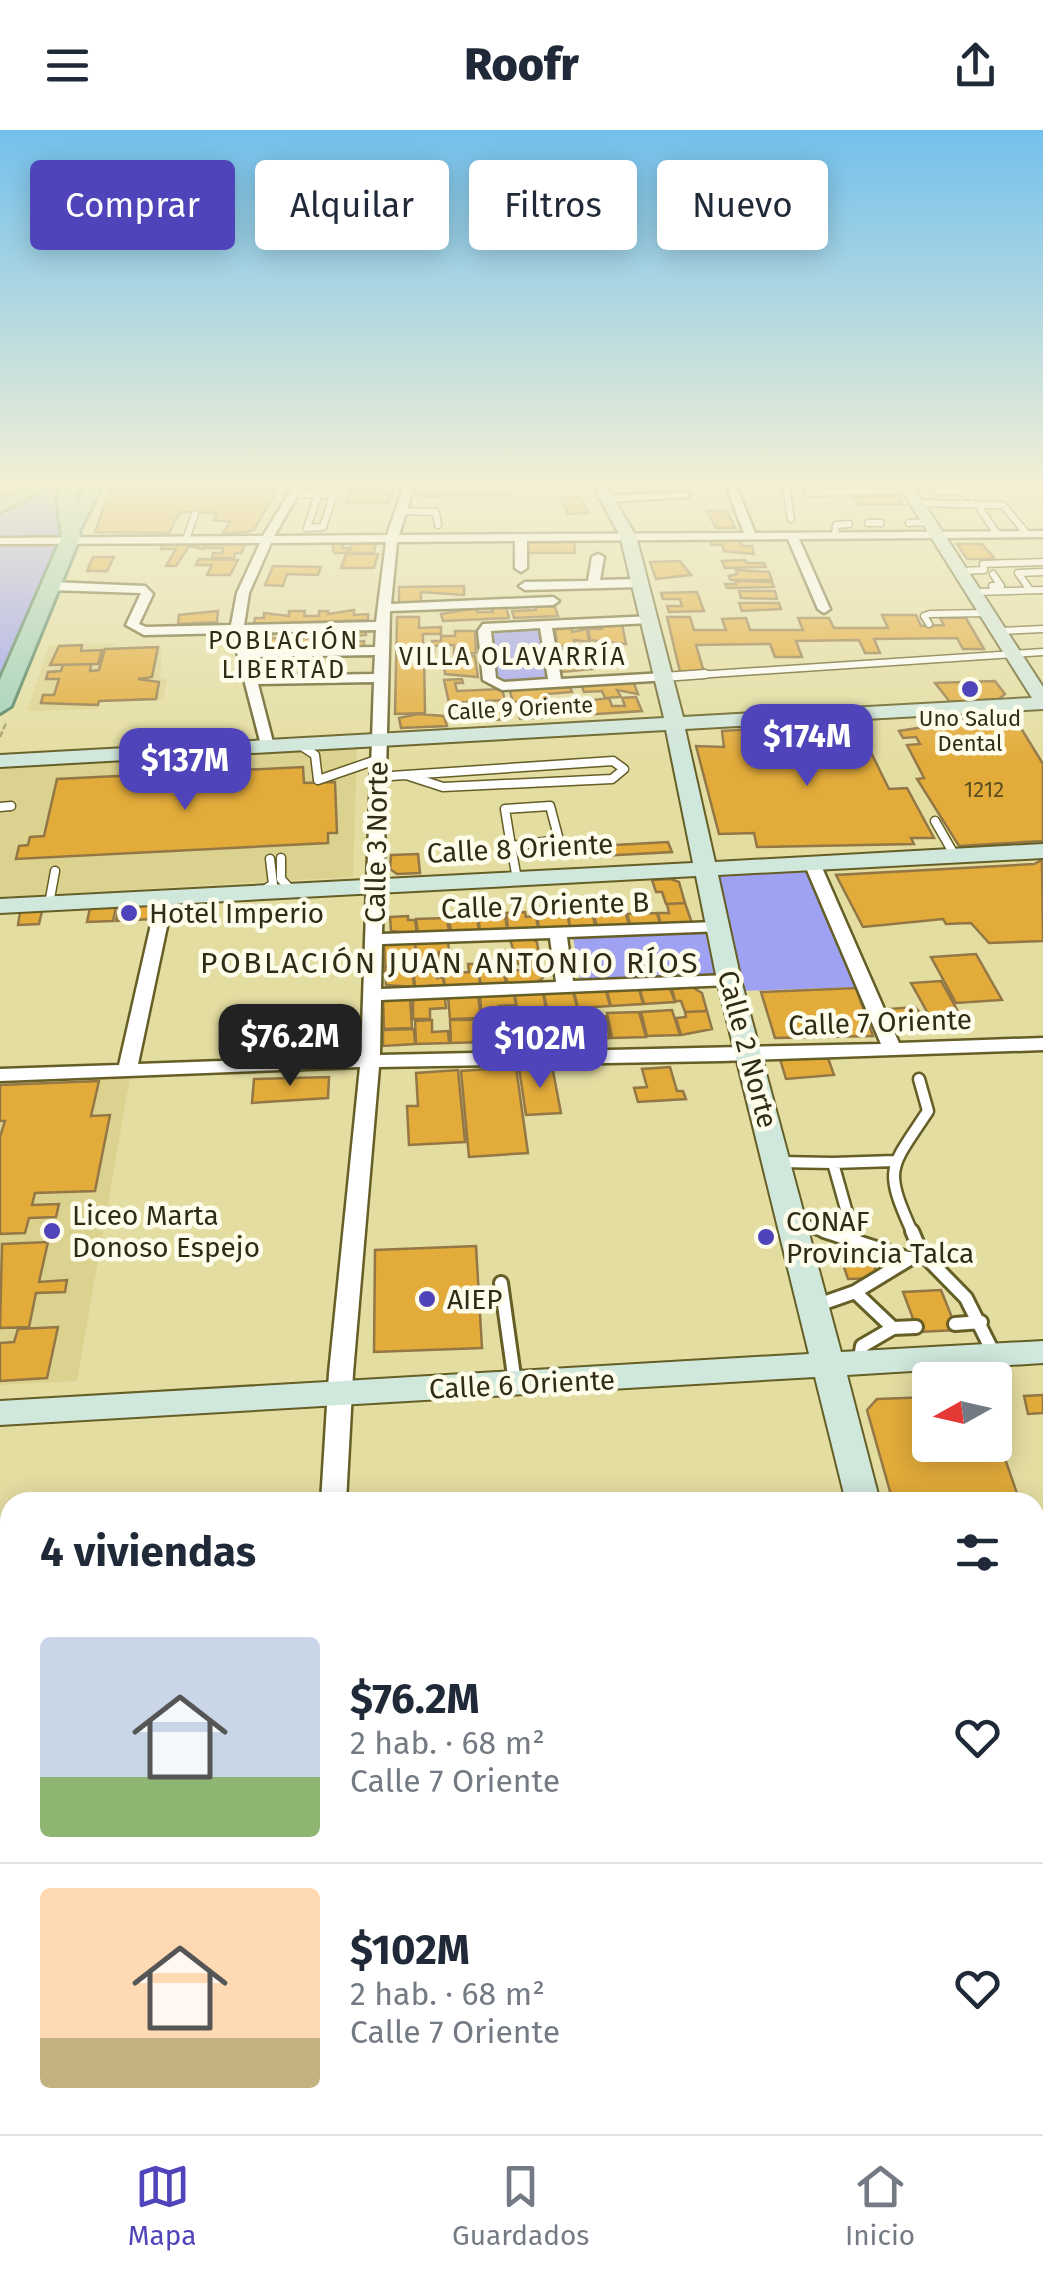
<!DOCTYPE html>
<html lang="es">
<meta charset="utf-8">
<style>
:root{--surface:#fff;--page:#f6f6f7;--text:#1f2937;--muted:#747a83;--line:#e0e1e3;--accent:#5044bb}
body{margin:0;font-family:"Fira Sans",sans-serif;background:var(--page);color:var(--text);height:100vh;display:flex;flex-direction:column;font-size:38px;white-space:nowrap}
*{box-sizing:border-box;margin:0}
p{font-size:32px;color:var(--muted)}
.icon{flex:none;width:55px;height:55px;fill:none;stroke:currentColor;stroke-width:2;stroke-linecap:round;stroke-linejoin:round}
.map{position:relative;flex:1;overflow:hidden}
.sheet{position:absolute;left:0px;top:1362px;width:1045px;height:642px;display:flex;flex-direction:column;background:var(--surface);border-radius:30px 30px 0 0;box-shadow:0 5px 25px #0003}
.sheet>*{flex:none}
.guide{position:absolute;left:30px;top:30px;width:985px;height:90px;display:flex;gap:20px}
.needle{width:65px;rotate:262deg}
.controls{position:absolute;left:912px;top:1232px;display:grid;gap:20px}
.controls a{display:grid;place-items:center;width:100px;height:100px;border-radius:10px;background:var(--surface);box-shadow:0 5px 25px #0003;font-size:50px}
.price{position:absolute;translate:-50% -85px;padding:0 22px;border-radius:20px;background:var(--accent);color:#fff;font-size:32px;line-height:65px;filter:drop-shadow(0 2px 5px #0008)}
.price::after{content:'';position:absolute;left:50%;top:60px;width:30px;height:22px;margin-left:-15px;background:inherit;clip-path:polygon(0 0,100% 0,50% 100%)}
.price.on{background:#222;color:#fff}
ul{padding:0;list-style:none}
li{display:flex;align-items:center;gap:30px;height:250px;padding:0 40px}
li+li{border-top:2px solid var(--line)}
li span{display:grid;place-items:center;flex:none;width:280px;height:200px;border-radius:10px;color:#555}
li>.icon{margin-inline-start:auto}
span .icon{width:120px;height:120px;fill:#fffc;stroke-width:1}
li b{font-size:42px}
h2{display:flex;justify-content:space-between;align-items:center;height:120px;padding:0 40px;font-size:42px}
.tag{padding:0 35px;border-radius:10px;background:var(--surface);box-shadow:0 5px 25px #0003;font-size:35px;line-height:90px}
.tag.on{background:var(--accent);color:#fff}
header{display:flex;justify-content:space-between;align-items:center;height:130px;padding:0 40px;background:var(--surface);font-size:45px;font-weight:800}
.tabs{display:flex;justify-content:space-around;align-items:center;height:140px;border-top:2px solid var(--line);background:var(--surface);font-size:28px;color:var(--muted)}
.tabs a{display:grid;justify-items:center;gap:5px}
.tabs .on{color:var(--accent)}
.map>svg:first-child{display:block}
</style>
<header><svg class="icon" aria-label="menu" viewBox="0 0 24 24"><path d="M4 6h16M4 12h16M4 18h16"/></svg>Roofr<svg class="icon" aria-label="share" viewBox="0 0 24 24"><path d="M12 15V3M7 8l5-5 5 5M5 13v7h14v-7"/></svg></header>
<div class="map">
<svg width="1043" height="2004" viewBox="0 0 1043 2004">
<rect width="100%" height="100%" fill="#e4dda2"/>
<path fill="#dbd28f" d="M113 513 112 518 162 517 160 548 167 550 163 570 100 572 98 579 27 581 49 515Z
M357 618 353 747 0 767V635Z
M130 947 77 1251 0 1255V951Z"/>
<path fill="#9fa2f2" d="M57 353H61L65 407 0 409V381Z
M0 413 60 415 0 557Z
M539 496 547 551 497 553 489 497Z
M805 737 858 857 742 861 714 748 722 742Z
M705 801 715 846 580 849 573 807Z"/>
<path fill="#e2ab3a" stroke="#937745" stroke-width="2.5" d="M225 353H281L254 400 247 402 223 403 230 392 213 390 218 383 180 382 169 403 95 402 112 354Z
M353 353H394L389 373 346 372Z
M423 353H444L443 366H419Z
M444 353H511V365H443Z
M879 353 883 359 825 360 822 354Z
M898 366 903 374H858L853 367Z
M580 367 588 383 568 384 561 368Z
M707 381H727L735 398H716Z
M710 411H740L742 416H752L754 424 724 421 722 415H711Z
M209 412H245L242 423H235L234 428H212L213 423H222L223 418H207Z
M332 412H376L374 423H349L352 414H343L342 418H349L347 423H334Z
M524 412H574L575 423H524Z
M163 413H206L204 419 189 416 176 436H166L176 419H161Z
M957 414H982L995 429H967Z
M346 424H378L374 438H341Z
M93 427H114L107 441H87Z
M199 429 238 430 230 445H207L212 435H196Z
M745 430 747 433H764L766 437 725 438 722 431Z
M680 431 691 445 656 449 650 432Z
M273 436 321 437 318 445 287 444 283 456 265 455Z
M736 440 769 442 772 450H730L729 446 737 444Z
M735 451 772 452 774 457 727 458 725 454H736Z
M464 456V465L421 462V473L399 476V457Z
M739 461H775L777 469 741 468Z
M697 462 704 481 669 482 667 476H682L680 469H663L661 463Z
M739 473H779L781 479 742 481Z
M535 474 555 477 558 486 514 488 512 481 536 480Z
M506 476 509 488 443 491 441 484 476 478 477 482H493L491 477Z
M354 480V485L368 484V490L254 494 255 488H264V483L289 486V481H305L304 486H319V481H328V484Z
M218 481 217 492 178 494 179 485Z
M882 485H916L921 496 944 495 940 488H966L984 519H963L957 508 874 509 880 523H865L859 510 796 511 802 527H775L770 514 696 515 704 542H680L667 487H690L694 500H726L722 489 746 488 750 500H803L798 488H829L834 498H888Z
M397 487H419V498L441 497V504H423V514L434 517V523H424L425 583 395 584Z
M601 494H622L626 514 590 510 588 499H602Z
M555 495H571L572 502 587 499 589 512 574 510 575 516H557Z
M365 496 366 505 347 506V502L317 506V502L285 506V502L257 508 258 499Z
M455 501H475L476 523 454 524V515L432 516V511H441V506H455Z
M299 507 331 513 364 511V516L255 520 257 509Z
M82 515 81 521 102 520 98 534 50 535 59 516Z
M158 517 152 547 138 549 159 552 156 569 99 571 98 575 41 573 43 565H54L59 549H46L48 542 61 541 63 535 91 534 90 541 99 540 105 519Z
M574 518 576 526 591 525 594 539 562 542 558 519Z
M457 526H475L478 547 445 544 444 535H458Z
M462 549 463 553H455L457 561 502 559 505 570 449 573 444 550Z
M633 551 638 564 617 560 621 567 605 568 602 561 584 562 581 554Z
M995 551 1005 564 999 569 950 572 935 553Z
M569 555 572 562 546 564 549 570 513 572 509 558Z
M636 567 642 581 582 585 577 572 609 568 612 576H625L622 568Z
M544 575 546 580 573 578 576 585 520 589 517 580Z
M466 577H503L507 589 454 592 452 584H468Z
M418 584 444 586 447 596 401 598 399 588Z
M1014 587 1043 634V711L959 716 917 649 924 648 907 615 920 614 916 607 903 608 899 601 930 596 926 590Z
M856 592 889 659 907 658 934 708H911L914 714 757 717 754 703 719 704 696 616 724 617 722 601Z
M303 637 304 653 335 652 337 703H328V713L16 729 19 716 28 715 30 707 44 706 57 649Z
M668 712 672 722 582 727 579 717Z
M418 724 420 743 397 744 390 739 391 725Z
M1042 730 1043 811 989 813 971 793 946 794 943 789 863 797 836 745 1034 734Z
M671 749 679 752 685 773 666 774 662 762H656L652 750Z
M203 772 202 782 168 784 169 775 175 773Z
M685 773 692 793 661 795 658 783H669L667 774Z
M154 775 152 789 116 791 119 777Z
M116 777 113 791 87 792 90 778Z
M42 781 39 794 18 795 20 782Z
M625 781 629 794 597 796 593 782Z
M525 782 526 787 536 786 538 798 508 799 506 783Z
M592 782 595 795 570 797 568 783Z
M657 783 660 794H630L627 784Z
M505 784 507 799 480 801 478 786Z
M567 784 570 797 539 798 537 785Z
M408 786V790H415L417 804 391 801 390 787Z
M449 787H477L479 801 451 802Z
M447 788 449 802 418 804 416 789Z
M532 809 537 812 540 832 518 834 510 810Z
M448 811 449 822H439L436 834 418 835 415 813Z
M415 813 417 835 385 837 384 815Z
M976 824 1002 870 956 873 931 827Z
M540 833 543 848 537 852 507 853 505 841 521 840 520 834Z
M468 834H477L480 854 445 856 443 844 469 842Z
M502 834 506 853 481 855 477 835Z
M435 835 437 848 443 847 444 855 415 857 413 836Z
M412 836 414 857 386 855 385 837Z
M941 851 965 894 935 896 911 853Z
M692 857 702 863 707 881 685 882 681 871H675L672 859Z
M670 858 675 872 644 874 640 860Z
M856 858 873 906 775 908 761 862Z
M639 859 643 874 611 876 607 861Z
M606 861 610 876 578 878 574 862Z
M573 862 577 877 547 879 544 864Z
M543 863 546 879 517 880 515 865Z
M514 865 516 875 499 876 501 888H482L480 866Z
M478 866 481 888 450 889 448 867Z
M410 868 412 898 384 899 383 869Z
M445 868 446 878 430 879V889H413V869Z
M915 877 930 893 896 896 888 879Z
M672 880 680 905 647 906 641 882Z
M707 881 712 899 681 905 676 888 686 887 685 882Z
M639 882 646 907 612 908 607 883Z
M606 886 610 908 579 909 576 887Z
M574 887 577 909 547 910 544 888Z
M512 889 514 912 486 913 484 890Z
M543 889 546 910 515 912 513 890Z
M432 890V902L448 901 449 913 416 914 415 891Z
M450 890H482L483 912 451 913Z
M414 899 415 914 383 916V900Z
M828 928 834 945 786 949 780 929Z
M552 936 561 983 526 985 519 938Z
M516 937 528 1023 469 1027 461 941Z
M670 937 677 961H683L686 969 638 972 634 958 647 957 642 939Z
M458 940 465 1012 409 1015 407 976H418L416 943Z
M329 947 328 968 252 973 254 949Z
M99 951 91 986 110 985 95 1061 35 1063 32 1075 59 1074 56 1087 29 1088 25 1103 0 1104V1007L5 991H0V955Z
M48 1112 39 1152 67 1150 65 1162 36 1163 29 1197 0 1198 2 1114Z
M476 1116 482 1218 374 1222 375 1120Z
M871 1126 878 1148 848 1149 841 1128Z
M941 1160 957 1200 918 1202 903 1162Z
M58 1197 47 1248 0 1251V1213L14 1212 18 1199Z
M1043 1265V1283L1028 1284 1024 1266Z
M930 1267V1315H995V1300L1020 1372H893L867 1280 877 1269Z
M1035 1417 1043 1440V1686L1035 1687Z
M3 1839H10V1885L0 1886Z
M29 1995H113L112 2004H28Z
M217 1995H277L276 2004H216Z
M649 1995H890L892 2004H650Z
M895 1995H970L972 2004H897Z"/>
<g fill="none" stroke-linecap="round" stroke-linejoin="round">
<g stroke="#655e26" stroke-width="9">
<path id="lane-far4" d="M937 361H959L972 367
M807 363 909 360
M293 364 331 365 333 366 323 397 307 398 318 365
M917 373 1003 375 1027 404
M981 380 997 404
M401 381 436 382 438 395
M791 389 786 357 807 353
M868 393H881
M909 393 929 392
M835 405 836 395 849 394
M186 409 195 384
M960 441 984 440 983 434 1043 432
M992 456H1001L993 444
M1030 460 1018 443 1043 442
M974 462 1043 460
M929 494 924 486 930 484 987 483
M999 501 1043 499
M667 547 1043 522"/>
</g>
<g stroke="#655e26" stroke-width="11">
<path id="lane-far3" d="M664 547 705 544
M300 615 315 625 318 650 376 630
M376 647 613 631 624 639 612 649 443 657 406 645
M550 676 559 710 511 716 505 679Z
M0 677 11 676
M935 691 955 726
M511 716 517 749
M281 728V749L291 760
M261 762 273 754 270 729
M49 774 55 741"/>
</g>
<g stroke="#655e26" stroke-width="15">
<path id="lane-far2" d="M779 1032 833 1033
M798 1093 832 1104
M853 1104 833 1033 895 1031
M913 1104C883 1037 889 1040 928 981L919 949"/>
</g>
<g stroke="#655e26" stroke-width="18">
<path id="lane-far1" d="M824 1101 910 1129
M853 1101 856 1113
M912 1101 921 1122 966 1168 994 1224
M501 1153 515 1253
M855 1162 893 1198 916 1197
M815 1176 855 1162 911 1128
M955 1194 981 1192
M859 1234 862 1216 893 1198"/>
</g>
<g stroke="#655e26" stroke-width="20">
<path id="lane" d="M601 1995V2004"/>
</g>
<g stroke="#655e26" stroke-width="5">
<path id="street" d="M295 353H305L274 406 387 405 405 353H415L399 405 744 403 728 361 733 358 738 361 755 403 1043 401V407L799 409 830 479 824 483 818 479 788 409 527 411V438L521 442 515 438V411L397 412 391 474 553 467 559 471 553 475 390 481 382 804 717 792 723 793V801L567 807 573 851 729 845 738 850 729 855 381 870 380 925 881 914 804 733 812 728 820 733 899 913 1043 908V920L721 931 379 937 353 1243 346 1372H321L329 1243 360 937 0 951V939L119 935 157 768 165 763 173 768 138 934 361 926 374 552 258 554 274 616 262 619 232 503 144 505 126 495 141 463 51 460 45 456 51 452 145 456 153 464 139 494 146 497 231 495 237 463 260 413 0 414V408L263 406ZM386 412 376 492 244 495 249 463 271 413ZM376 500 375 517 249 519 244 503ZM375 525 374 544 256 546 251 527ZM550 808 556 852 381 859 382 814Z
M684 362 688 363V367L604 372 599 369 604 366Z
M598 424 604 427 600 450 639 449 645 453 639 457 525 460 519 456 525 452 588 451 592 427Z
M653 486V492L649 493 552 498 561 549 664 543 671 547 669 550 502 560 483 550 478 501 483 494ZM540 498 548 549 504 552 496 548 491 501Z
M284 1995H318L317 2004H283Z"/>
</g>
<g stroke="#655e26" stroke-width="4">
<path id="secondary" d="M591 353H605L636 406 683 587 1032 568 897 353H911L1043 557V579L685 599 715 732 1043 714V728L718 745 741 850 841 1222 1043 1211V1233L847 1245 880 1372H846L815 1247 0 1295V1271L809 1224 717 850 696 746 0 783V769L693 733 666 600 0 637V625L664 588 620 406Z
M1035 1706H1043V1744H1035Z
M10 1780V1822L0 1823V1781Z
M1035 1977 1043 1993V2004H998L996 1995H1035Z"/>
</g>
<g stroke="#508261" stroke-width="6">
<path id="primary" d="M35 353H56L0 382V370Z
M62 353H78L76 375 88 353H104L79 401 80 407 11 576 0 583V550L62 407 57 369Z"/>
</g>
<path stroke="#a6a071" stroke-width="2.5" stroke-dasharray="6 2.5" stroke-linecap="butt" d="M0 607 6 593"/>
<use href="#lane-far4" stroke="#fff" stroke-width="6"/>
<use href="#lane-far3" stroke="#fff" stroke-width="8"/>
<use href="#lane-far2" stroke="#fff" stroke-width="10"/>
<use href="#lane-far1" stroke="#fff" stroke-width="12"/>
<use href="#lane" stroke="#fff" stroke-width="15"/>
<use href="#street" fill="#fff" fill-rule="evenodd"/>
<use href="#secondary" fill="#d0e7dc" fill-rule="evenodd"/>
<use href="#primary" fill="#a1d0b9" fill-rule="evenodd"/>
</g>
<linearGradient id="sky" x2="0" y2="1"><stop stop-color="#72c0ec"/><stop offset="0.56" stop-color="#f3f0d5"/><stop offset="1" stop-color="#f3f0d5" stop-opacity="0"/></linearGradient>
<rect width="1043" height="633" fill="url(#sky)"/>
<g fill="#5044bb" stroke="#fefceb" stroke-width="4">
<circle cx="970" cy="559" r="10"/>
<circle cx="129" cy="783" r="10"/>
<circle cx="52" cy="1101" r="10"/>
<circle cx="766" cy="1107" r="10"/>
<circle cx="427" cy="1169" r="10"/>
</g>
<g text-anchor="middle" stroke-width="9" stroke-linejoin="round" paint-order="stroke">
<g font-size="22" fill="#302c15" stroke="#fefceb">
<text transform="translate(520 578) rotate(-3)" y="8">Calle 9 Oriente</text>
</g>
<g font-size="22" fill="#302c15" stroke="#fefceb">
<text x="970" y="596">Uno Salud<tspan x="970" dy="25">Dental</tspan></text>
</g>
<g font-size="22" fill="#5c4c1e">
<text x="984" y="667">1212</text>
</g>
<g font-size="25" letter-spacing="2.5" fill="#302c15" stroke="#fefceb">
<text x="284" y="519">POBLACIÓN<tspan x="284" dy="29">LIBERTAD</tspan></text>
<text x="513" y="535">VILLA OLAVARRÍA</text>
</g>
<g font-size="28" fill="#302c15" stroke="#fefceb">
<text transform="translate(376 712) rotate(-89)" y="10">Calle 3 Norte</text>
<text transform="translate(520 718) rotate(-3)" y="10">Calle 8 Oriente</text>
<text transform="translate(545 775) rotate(-2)" y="10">Calle 7 Oriente B</text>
<text transform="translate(880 892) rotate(-2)" y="10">Calle 7 Oriente</text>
<text transform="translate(748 919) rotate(75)" y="10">Calle 2 Norte</text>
<text transform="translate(522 1254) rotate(-3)" y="10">Calle 6 Oriente</text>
</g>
<g font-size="28" fill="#302c15" stroke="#fefceb" text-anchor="start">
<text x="149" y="793">Hotel Imperio</text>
<text x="72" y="1095">Liceo Marta<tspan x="72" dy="32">Donoso Espejo</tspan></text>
<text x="786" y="1101">CONAF<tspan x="786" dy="32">Provincia Talca</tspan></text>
<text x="447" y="1179">AIEP</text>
</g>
<g font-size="30" letter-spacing="2.5" fill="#302c15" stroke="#fefceb">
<text x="450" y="843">POBLACIÓN JUAN ANTONIO RÍOS</text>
</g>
</g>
</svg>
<div class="controls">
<a><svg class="needle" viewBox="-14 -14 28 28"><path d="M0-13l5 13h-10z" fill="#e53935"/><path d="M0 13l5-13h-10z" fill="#747a83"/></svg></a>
</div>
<b class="price" style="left:807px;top:659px">$174M</b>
<b class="price" style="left:185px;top:683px">$137M</b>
<b class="price on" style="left:290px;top:959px">$76.2M</b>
<b class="price" style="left:540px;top:961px">$102M</b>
<div class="guide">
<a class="tag on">Comprar</a>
<a class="tag">Alquilar</a>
<a class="tag">Filtros</a>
<a class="tag">Nuevo</a>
</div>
<section class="sheet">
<h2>4 viviendas<svg class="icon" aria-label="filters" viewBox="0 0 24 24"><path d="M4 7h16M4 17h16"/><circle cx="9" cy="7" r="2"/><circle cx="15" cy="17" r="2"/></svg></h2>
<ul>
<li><span style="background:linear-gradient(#c9d6e8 70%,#8fb573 0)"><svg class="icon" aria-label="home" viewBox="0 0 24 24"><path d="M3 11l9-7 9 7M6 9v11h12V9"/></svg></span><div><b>$76.2M</b><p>2 hab. · 68 m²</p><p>Calle 7 Oriente</p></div><svg class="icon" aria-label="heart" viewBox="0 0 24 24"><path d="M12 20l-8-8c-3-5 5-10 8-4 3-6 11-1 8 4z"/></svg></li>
<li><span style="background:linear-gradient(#ffd9b3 75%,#c2b280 0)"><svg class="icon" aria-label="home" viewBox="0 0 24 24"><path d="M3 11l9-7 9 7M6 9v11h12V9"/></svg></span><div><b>$102M</b><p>2 hab. · 68 m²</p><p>Calle 7 Oriente</p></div><svg class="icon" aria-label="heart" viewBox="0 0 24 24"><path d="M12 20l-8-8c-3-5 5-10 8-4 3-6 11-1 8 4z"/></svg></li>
</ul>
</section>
</div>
<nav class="tabs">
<a class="on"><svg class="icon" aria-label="map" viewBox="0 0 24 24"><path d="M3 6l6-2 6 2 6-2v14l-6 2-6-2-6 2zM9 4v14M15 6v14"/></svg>Mapa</a>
<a><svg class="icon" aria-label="saved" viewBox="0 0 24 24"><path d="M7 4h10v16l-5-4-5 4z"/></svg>Guardados</a>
<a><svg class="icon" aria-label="home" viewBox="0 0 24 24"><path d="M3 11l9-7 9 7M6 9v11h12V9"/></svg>Inicio</a>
</nav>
